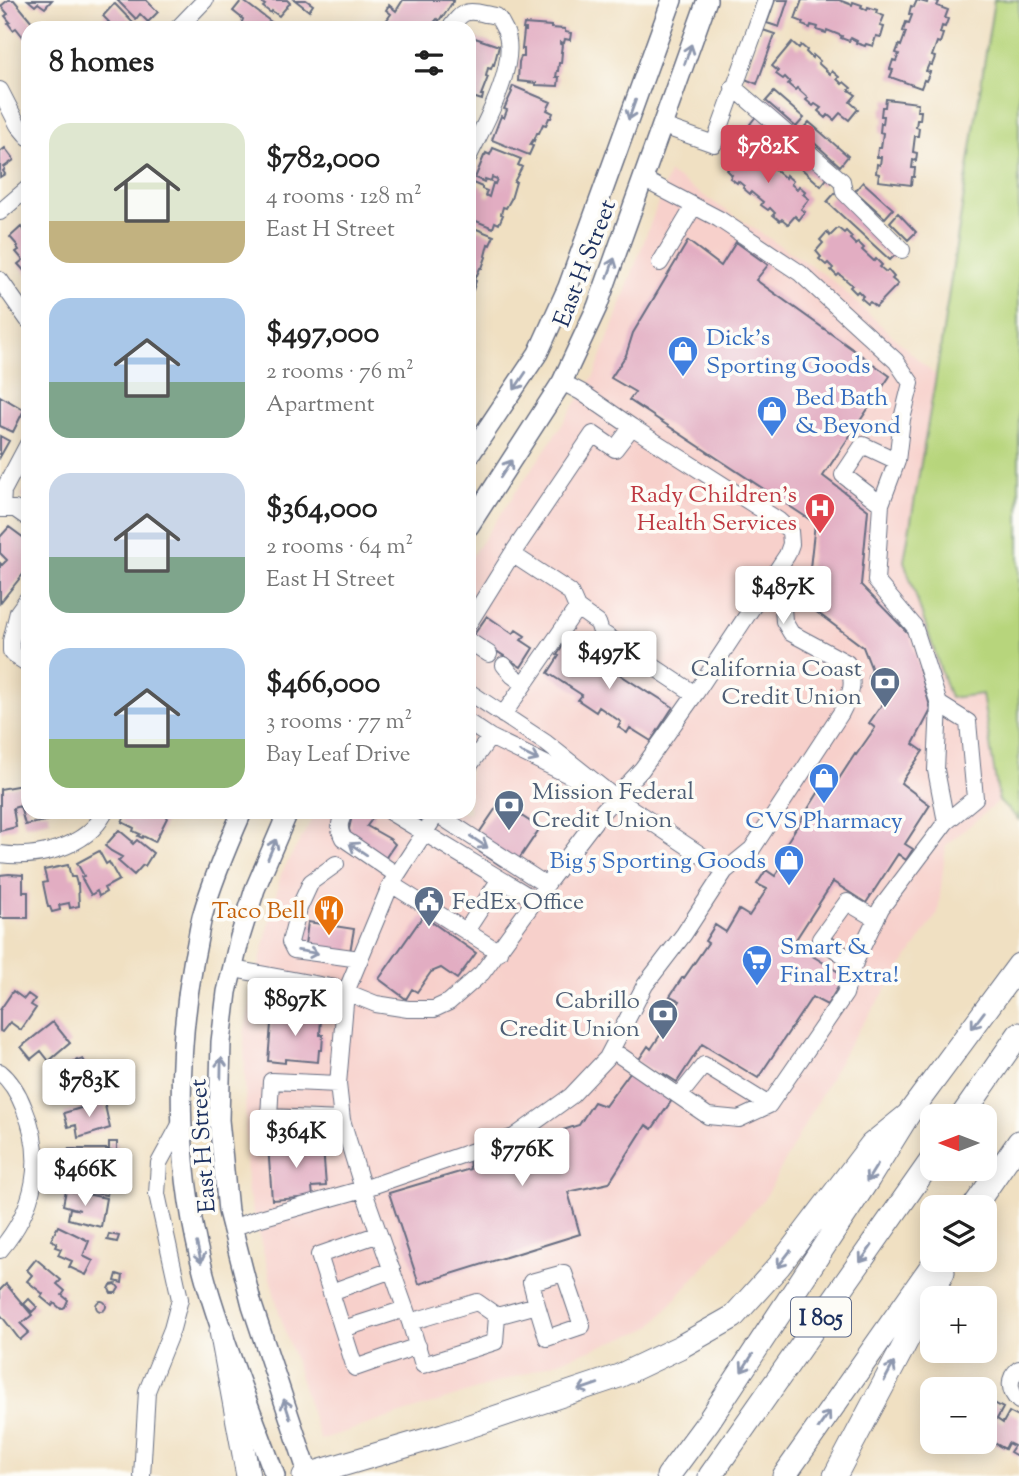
<!DOCTYPE html>
<meta charset="utf-8">
<style>
:root{--surface:#fff;--page:#f6f6f6;--text:#222;--muted:#767676;--accent:#d1495b}
body{margin:0;font-family:"Sorts Mill Goudy",serif;background:var(--page);color:var(--text);height:100vh;display:flex;flex-direction:column;font-size:26px;white-space:nowrap}
*{box-sizing:border-box;margin:0}
p{font-size:23px;color:var(--muted)}
.icon{flex:none;width:38px;height:38px;fill:none;stroke:currentColor;stroke-width:2;stroke-linecap:round;stroke-linejoin:round}
.map{position:relative;flex:1;overflow:hidden}
.panel{position:absolute;left:21px;top:21px;width:455px;height:798px;display:flex;flex-direction:column;background:var(--surface);border-radius:21px;box-shadow:0 4px 18px #0003}
.panel>*{flex:none}
.needle{width:46px;rotate:270deg}
.tools{position:absolute;left:920px;top:1104px;display:grid;gap:14px}
.tools a{display:grid;place-items:center;width:77px;height:77px;border-radius:14px;background:var(--surface);box-shadow:0 4px 18px #0003;font-size:35px}
.price{position:absolute;translate:-50% -60px;padding:0 16px;border-radius:7px;background:#fff;color:#222;font-size:23px;line-height:46px;filter:drop-shadow(0 2px 4px #0008)}
.price::after{content:'';position:absolute;left:50%;top:42px;width:21px;height:16px;margin-left:-10px;background:inherit;clip-path:polygon(0 0,100% 0,50% 100%)}
.price.selected{background:var(--accent);color:#fff}
ul{padding:0;list-style:none}
li{display:flex;align-items:center;gap:21px;height:175px;padding:0 28px}
li span{display:grid;place-items:center;flex:none;width:196px;height:140px;border-radius:21px;color:#555}
li>.icon{margin-inline-start:auto}
span .icon{width:84px;height:84px;fill:#fffc;stroke-width:1}
li b{font-size:30px}
h2{display:flex;justify-content:space-between;align-items:center;height:84px;padding:0 28px;font-size:30px}
.map>svg:first-child{display:block}
</style>
<div class="map">
<svg width="1019" height="1476" viewBox="0 0 1019 1476">
<rect width="100%" height="100%" fill="#fdfcf7"/>
<filter id="ink" filterUnits="userSpaceOnUse"><feTurbulence type="fractalNoise" baseFrequency=".0143" numOctaves="2"/><feDisplacementMap in="SourceGraphic" scale="14" xChannelSelector="R" yChannelSelector="G"/><feConvolveMatrix kernelMatrix="1 2 1 2 8 2 1 2 1" color-interpolation-filters="sRGB"/></filter>
<filter id="wash" filterUnits="userSpaceOnUse"><feTurbulence type="fractalNoise" baseFrequency=".00686" numOctaves="4" result="noise"/><feDisplacementMap in="SourceGraphic" scale="28" xChannelSelector="R" yChannelSelector="G"/><feGaussianBlur stdDeviation="1.57" result="paint"/><feColorMatrix in="noise" values="0 0 0 0 0 0 0 0 0 0 0 0 0 0 0 0 0 1.4 0 .05"/><feComposite in="paint" operator="in"/></filter>
<g filter="url(#wash)">
<rect width="100%" height="100%" fill="#f0e0c2"/>
<path fill="#f7d0cb" d="M669 173 831 279 936 376 904 561 982 693 999 801 946 845 938 913 846 1049 766 1196 650 1328 521 1375 320 1440 279 1312 247 1189 244 1034 262 952 281 874 316 812H469V560L551 441 595 374Z"/>
<path fill="#b7d57b" stroke="#69826c" stroke-width="2" d="M994 0H1019V820L999 801 982 694 950 698 904 561 936 376Z"/>
<g id="blocks">
<path fill="#e2adc2" d="M8 0H14L37 28H28V43L16 28 13 30 8 23 10 22 5 16 8 14 1 6Z
M28 0H52L45 8 38 3 35 6Z
M117 0H146L158 12 148 22 140 14 136 19Z
M242 0 274 24 270 28H245L241 25 243 19 233 11Z
M258 0H287L290 3 279 16 272 11 271 13 263 7 265 5Z
M295 0H306L313 5 309 11Z
M403 0H454L443 17 442 16 439 21 437 19 432 25 435 28H395L386 21 391 14 386 10 389 5 396 11Z
M775 0H788L779 27 767 23Z
M802 0H839L852 5 853 2 862 5 861 7 867 10 868 7 877 10 876 13 884 16 880 26 884 27 881 37 876 36 873 46 866 44 865 46 856 43 857 41 851 38 849 41 841 38 842 36 827 30 826 33 817 30 818 27 811 25 810 28 802 25 803 22 795 19Z
M917 0 927 3 928 0H934L939 2 937 6 948 10 945 18 948 19 945 27 942 26 940 33 943 34 940 43 937 42 932 56 935 57 932 65 929 64 926 71 930 72 926 81 924 80 921 88 890 77 893 70 890 69 893 60 896 61 899 54 896 53 899 45 901 46 906 32 903 31 906 22 909 23 912 15 909 14 911 6 914 7Z
M115 4 138 28H110L106 24 109 22 103 16 113 5Z
M524 24 551 26V28L565 29V32L571 33 570 40 565 39 564 43 560 42V44L562 45 561 52H562L561 63H559L558 71H557L556 77H559L558 86 536 85V83L518 81 519 62 521 57H524V49H522L524 31H526V29H523Z
M763 30 775 34 757 84 745 79Z
M469 36 499 46 494 65 493 64 491 69 488 68 486 76 488 77 481 95H483L482 100 469 96Z
M792 42 799 48 801 45 807 50 806 52 812 58 813 55 820 61 818 63 830 74 832 71 839 77 837 79 842 84 844 82 851 88 849 90 856 95 850 102 858 109 849 120 840 113 834 120 828 115 826 118 818 111 821 108 815 104 813 106 806 100 808 98 797 88 795 90 788 84 790 82 785 77 783 79 776 74 778 71 772 66Z
M513 86 551 102 547 110 553 113 551 118H549L546 125 543 124 539 133H537L534 141 533 140 530 145 533 146 529 155 492 140 499 121 501 116 504 118 507 110 504 109 512 92 511 91Z
M774 92 804 118 796 127 766 101Z
M886 99 918 103 917 111H921L920 120H917L916 127 919 128 918 136H915L913 152 917 153 916 161 913 160 912 168H915L914 177H912L911 185 878 181 879 174 876 173 877 164 880 165 881 157H877L878 148H881L883 133 880 132 881 123 883 124 884 116H881L882 107H885Z
M758 114 788 140 780 150 750 124Z
M809 122 848 156 840 166 801 131Z
M793 145 829 176 821 186 785 154Z
M747 146 762 155 760 157 766 161 768 159 774 165 772 167 785 178 786 175 793 181 791 184 797 189 799 186 806 192 803 194 809 199 801 209 805 212 799 220 795 216 788 224 782 219 780 221 773 215 775 213 770 208 768 210 761 205 763 202 751 192 750 194 743 188 744 186 738 181 737 183 730 178 732 175 727 170Z
M5 148 14 160 4 167 5 169 3 171 5 174 0 177V152Z
M493 148 521 159 518 165 522 167 514 182H516L511 199 506 208 503 207 501 214 503 215 499 224 495 222 493 228 469 218V194L473 183 482 187V189L487 191 485 195 489 197 493 183 495 184 497 179 492 177 491 181 485 179 484 182 475 178 484 156H485L486 153 490 155Z
M863 182 893 209 885 218 855 191Z
M835 193 899 251 890 260 827 202Z
M898 213 916 232 908 240 890 222Z
M469 226 494 236 490 245 488 244 485 256 486 257 482 268H480L477 275H476L474 280 476 281 473 290 469 289Z
M21 227 28 235V275L18 264 23 260 16 252 19 250 17 247 18 246 10 237Z
M838 228 844 233 846 231 852 237 850 239 856 245 858 242 864 248 862 250 874 261 876 259 882 265 880 267 886 272 888 270 894 277 892 279 898 284 876 307 870 302 868 304 861 298 863 296 858 291 856 293 850 287 852 285 839 274 837 276 831 270 833 268 828 263 826 265 819 259 821 257 816 251 823 243 820 240 827 232 830 236Z
M688 241 721 266 736 242 768 265 756 280 890 376 823 476 868 510 861 585 910 635 931 710 913 744 923 751 901 783 930 805 905 844 913 849 906 860 898 854 866 903 833 882 793 944 845 976 827 1005 812 997 758 1078 702 1044 677 1082 664 1074 663 1076 638 1061 648 1046 651 1049 668 1023 666 1021 680 1001 670 996 682 978H684L708 943 705 941 715 925 726 932 739 910 749 916 767 889 757 884 766 870 775 876 790 854 782 850 825 782 833 788 855 754 856 755 875 728 869 723 883 703 880 688 872 685 868 677 872 670 863 647 806 604 815 523 629 400 635 392 611 378 626 355 633 333Z
M0 396 24 410 13 432 0 426Z
M0 436 9 441 0 457Z
M28 484V501L21 497Z
M9 527 28 541V568L0 603V563L2 565 7 560 0 553V537Z
M487 616 513 634 516 630 525 636 521 640 533 648 521 667 473 636Z
M568 638 620 672 619 674 650 694 651 693 673 707 651 741 630 728 627 733 618 727 621 722 599 707 596 712 578 700 582 695 548 673 559 656 557 655Z
M27 784 28 786V812H48L50 820 25 825 20 806 13 808 16 827 0 831V789Z
M500 802 540 828 517 862 508 856 501 866 480 852 487 842 477 836Z
M127 812H166L169 814 155 842 143 836 142 838 138 836 140 834 133 831 134 828 122 822Z
M338 812H371L375 815 367 826 390 839 395 844 384 860 351 836 349 829 351 820Z
M407 812H426L421 821Z
M119 830 132 841 131 842 133 844 137 840 153 853 145 866 143 865 134 875 118 861 122 857 111 851 105 846Z
M99 851 106 864 109 862 119 880 104 888 106 892 99 896 97 891 91 895 81 877 84 876 77 863Z
M68 865 71 877H75L77 884H78L79 906 70 908 69 903 59 905 60 910 52 912 50 907H48L43 883 47 882 44 870Z
M9 874 23 875V892H28V918H0V875Z
M423 916 476 953 457 979 441 968 431 972 417 992 412 989 406 999 379 979Z
M308 922 354 929 350 952 305 945Z
M13 991 24 999 28 994 35 999 31 1005 36 1008 21 1030 10 1022 2 1032 0 1031V1010Z
M272 1012 321 1018 320 1035H323L322 1050H319L318 1062 285 1059V1063L268 1061Z
M53 1022 70 1043 49 1061 41 1051 31 1059 21 1047Z
M83 1059 91 1073 89 1081 85 1083 86 1085 71 1093 68 1088 63 1091 61 1088 55 1091 47 1078 77 1060 78 1061Z
M631 1071 672 1100 652 1129 646 1125 609 1183 568 1192 580 1234 419 1284 389 1193 470 1169 469 1159 547 1134 551 1140 564 1138 563 1130 579 1125 594 1102 605 1106Z
M108 1090 109 1092 111 1091 113 1095 101 1099 99 1093Z
M104 1101 110 1128 78 1138 76 1125 68 1127 64 1113Z
M109 1142H117V1151H109Z
M309 1142 310 1148 323 1147 326 1186 312 1187 313 1197 272 1200 268 1145Z
M68 1149H108V1158H116V1176L81 1177 82 1164 68 1163Z
M82 1186 108 1189 107 1195 81 1191Z
M66 1190 106 1198 101 1227 68 1219 70 1208 80 1210 63 1205Z
M58 1226 89 1241 83 1256 93 1261 86 1275 69 1267 72 1261 58 1255 61 1249 55 1247 57 1243 51 1240Z
M109 1234 119 1236 117 1242 107 1240Z
M36 1259 61 1280 57 1284 65 1291 62 1295 68 1300 65 1307 61 1309 54 1303 52 1306 41 1297 43 1294 27 1281 32 1275 27 1270Z
M117 1274 123 1276 122 1283 115 1281Z
M6 1284 32 1315 21 1324 29 1332 20 1340 0 1314V1290Z
M116 1284 119 1288 116 1293H111L109 1289 111 1285Z
M29 1299 37 1307 32 1312 24 1304Z
M96 1306a5 5 0 1 1 10 0a5 5 0 1 1-10 0Z
M985 1398 1003 1408 997 1419 1003 1423 1009 1412 1019 1417V1457L1010 1452 1014 1446 1008 1443 1005 1449 985 1438Z"/>
</g>
</g>
<g filter="url(#ink)">
<use href="#blocks" fill-opacity="0" stroke="#666d81" stroke-width="2"/>
<g fill="none" stroke-linecap="round" stroke-linejoin="round">
<g stroke="#666d81" stroke-width="18">
<path id="minor" d="M178 28 205 0
M450 28C462 12 465 9 485 14 487 14 495 16 496 16 500 19 502 25 505 30 520 63 484 125 469 156
M733 87 842 181 844 192 902 250
M0 90 18 125 28 137
M663 126 714 144 766 0
M0 212 28 188
M660 263 694 206
M0 280 28 320
M881 504 843 475 863 445 897 461
M2 508 3 491 28 444
M0 509H15L28 518
M28 598 18 612 11 641V651L14 655 28 664
M577 608 598 623 601 632 695 694
M469 623 512 554
M469 641 489 654
M504 665 512 675 524 684
M469 692 546 743 614 797 490 737 469 723
M939 704 968 722 975 798 946 822
M503 715 577 608 570 592 512 554 593 434 615 449 632 427
M469 766 490 737
M345 812C339 822 338 828 343 838L397 875
M390 812 535 900
M437 814 546 885
M0 854C37 859 86 848 105 812
M336 864 311 882 299 908 290 942 294 950 360 959
M725 871 752 849 841 713C851 694 856 684 847 663L791 633 784 621 782 596 771 578
M391 884 499 952
M466 931 500 879
M855 963 820 939 847 902 876 919
M233 969 336 988 376 1004 408 1009H434L449 1002 482 973 549 881 601 813 642 769 695 694 787 555 791 544 790 531 778 520 632 427 581 392 562 382
M612 1050 708 1116 739 1119 769 1105 845 994 853 966 881 908 946 822 936 770 939 704 914 626 876 581 881 504 897 461 902 419 911 383 896 361 800 273 719 219 643 179
M0 1072C11 1081 19 1095 24 1108 46 1159 35 1209 0 1250
M338 1084 271 1081 269 1117 342 1120
M680 1095 704 1065 769 1105
M232 1228 257 1219 363 1189 514 1137 571 1096 607 1058 645 985 684 934 725 871 614 797
M379 1234 319 1255 355 1368 418 1346
M331 1292 392 1270
M497 1316 537 1305 531 1282 564 1273 582 1326 547 1338 537 1305
M410 1322 477 1302 497 1316 495 1342 423 1365 410 1322 363 1189 342 1120 338 1084 346 992 391 884 438 812
M343 1329 405 1309
M1019 1369C1007 1378 1009 1392 1019 1401
M142 1476 147 1391 172 1329 180 1299 157 1194 159 1163 183 1119"/>
</g>
<g stroke="#666d81" stroke-width="22">
<path id="major" d="M469 456 538 353 568 287 672 0
M469 526 562 382 597 307 707 0
M242 812C227 846 212 881 202 917 199 930 197 945 194 958 174 1066 177 1180 207 1285 226 1350 252 1413 275 1476
M288 812 255 889 240 937 227 992 221 1042 219 1120 228 1211 252 1305 309 1476"/>
</g>
<g stroke="#666d81" stroke-width="25">
<path id="highway" d="M962 1116 1019 1034
M973 1208 1019 1142
M221 1331 248 1476
M304 1476 443 1435 619 1376 680 1347 733 1317 779 1266 871 1145 908 1115
M668 1476 708 1422 869 1178 908 1115 1019 965
M710 1476 933 1158
M784 1476 936 1260
M835 1476 943 1272"/>
</g>
<use href="#minor" stroke="#fff" stroke-width="16"/>
<use href="#major" stroke="#fff" stroke-width="19"/>
<use href="#highway" stroke="#fff" stroke-width="23"/>
</g>
<defs><path id="oneway-shaft" d="M-6 0H5M1.5-3L5.5 0L1.5 3" fill="none" stroke-width="1.6" stroke-linecap="round" stroke-linejoin="round" transform="scale(1.75)"/></defs>
<g stroke="#8d97ae">
<use href="#oneway-shaft" transform="translate(688 54) rotate(-71)"/>
<use href="#oneway-shaft" transform="translate(632 110) rotate(110)"/>
<use href="#oneway-shaft" transform="translate(611 268) rotate(-70)"/>
<use href="#oneway-shaft" transform="translate(520 381) rotate(124)"/>
<use href="#oneway-shaft" transform="translate(506 469) rotate(-57)"/>
<use href="#oneway-shaft" transform="translate(529 756) rotate(26)"/>
<use href="#oneway-shaft" transform="translate(479 842) rotate(34)"/>
<use href="#oneway-shaft" transform="translate(272 849) rotate(-67)"/>
<use href="#oneway-shaft" transform="translate(358 849) rotate(-146)"/>
<use href="#oneway-shaft" transform="translate(308 952) rotate(9)"/>
<use href="#oneway-shaft" transform="translate(978 1020) rotate(127)"/>
<use href="#oneway-shaft" transform="translate(221 1068) rotate(-89)"/>
<use href="#oneway-shaft" transform="translate(872 1173) rotate(122)"/>
<use href="#oneway-shaft" transform="translate(199 1253) rotate(77)"/>
<use href="#oneway-shaft" transform="translate(866 1254) rotate(125)"/>
<use href="#oneway-shaft" transform="translate(784 1259) rotate(128)"/>
<use href="#oneway-shaft" transform="translate(747 1363) rotate(123)"/>
<use href="#oneway-shaft" transform="translate(889 1372) rotate(-62)"/>
<use href="#oneway-shaft" transform="translate(588 1387) rotate(161)"/>
<use href="#oneway-shaft" transform="translate(287 1409) rotate(-108)"/>
<use href="#oneway-shaft" transform="translate(824 1420) rotate(-55)"/>
</g>
</g>
<defs>
<g id="shop-pin" transform="scale(1.575)"><path d="M0 17L-7.5 6A9.5 9.5 0 1 1 7.5 6Z" fill="#3f7fe0" stroke="#fdfcf7"/><path d="M-5-2.5h2.3a2.7 3.5 0 0 1 5.4 0H5L5.5 6h-11ZM-1.5-2.5h3a1.5 2.3 0 0 0-3 0Z" fill="#fff"/></g>
<g id="hospital-pin" transform="scale(1.575)"><path d="M0 17L-7.5 6A9.5 9.5 0 1 1 7.5 6Z" fill="#e0444e" stroke="#fdfcf7"/><path d="M-5-5h3v3.5h4V-5h3V5h-3V1.5h-4V5h-3Z" fill="#fff"/></g>
<g id="bank-pin" transform="scale(1.575)"><path d="M0 17L-7.5 6A9.5 9.5 0 1 1 7.5 6Z" fill="#5c6f8a" stroke="#fdfcf7"/><path d="M-6-4H6V4H-6ZM0-2.3a2.3 2.3 0 1 0 0 4.6a2.3 2.3 0 1 0 0-4.6Z" fill="#fff"/></g>
<g id="civic-pin" transform="scale(1.575)"><path d="M0 17L-7.5 6A9.5 9.5 0 1 1 7.5 6Z" fill="#5c6f8a" stroke="#fdfcf7"/><path d="M-.6-6.5H3V-4.5H.6V-3L4-1V1h2V6H-6V1h2V-1L-.6-3ZM-1.2 2.5V6h2.4V2.5Z" fill="#fff"/></g>
<g id="restaurant-pin" transform="scale(1.575)"><path d="M0 17L-7.5 6A9.5 9.5 0 1 1 7.5 6Z" fill="#e8710a" stroke="#fdfcf7"/><path d="M-5-6h1v4h1v-4h1v4h1v-4h1v5L-1.5 .5V6h-2V.5L-5-1ZM5-6V6H3V1.5H1.5Q1.5-4 5-6Z" fill="#fff"/></g>
<g id="supermarket-pin" transform="scale(1.575)"><path d="M0 17L-7.5 6A9.5 9.5 0 1 1 7.5 6Z" fill="#3f7fe0" stroke="#fdfcf7"/><path d="M-6-5.5h2.5l.6 2H6L4.5 2H-2.5L-4.4-4H-6ZM-1.5 3.2a1.3 1.3 0 1 0 .1 0ZM3 3.2a1.3 1.3 0 1 0 .1 0Z" fill="#fff"/></g>
</defs>
<g fill-rule="evenodd">
<use href="#shop-pin" x="683" y="351"/>
<use href="#shop-pin" x="772" y="411"/>
<use href="#hospital-pin" x="820" y="508"/>
<use href="#bank-pin" x="885" y="682"/>
<use href="#shop-pin" x="824" y="778"/>
<use href="#bank-pin" x="509" y="805"/>
<use href="#shop-pin" x="789" y="860"/>
<use href="#civic-pin" x="429" y="901"/>
<use href="#restaurant-pin" x="329" y="910"/>
<use href="#supermarket-pin" x="757" y="960"/>
<use href="#bank-pin" x="663" y="1014"/>
</g>
<g text-anchor="middle" stroke-width="7" stroke-linejoin="round" paint-order="stroke">
<rect fill="#fdfcf7" stroke="#5f6c8c" stroke-width="2" x="791" y="1297.5" width="60" height="39" rx="5"/>
<g font-size="23" font-weight="bold" fill="#1b2f5e">
<text x="821" y="1325">I 805</text>
</g>
<g font-size="24" fill="#1b2f5e" stroke="#fdfcf7">
<text transform="translate(584 263) rotate(-69)" y="8">East H Street</text>
<text transform="translate(202 1146) rotate(-94)" y="8">East H Street</text>
</g>
<g font-size="24" fill="#366cbe" stroke="#fdfcf7" text-anchor="start">
<text x="706" y="345">Dick's<tspan x="706" dy="28">Sporting Goods</tspan></text>
<text x="795" y="405">Bed Bath<tspan x="795" dy="28">&amp; Beyond</tspan></text>
<text x="824" y="828" text-anchor="middle">CVS Pharmacy</text>
<text x="766" y="868" text-anchor="end">Big 5 Sporting Goods</text>
<text x="780" y="954">Smart &amp;<tspan x="780" dy="28">Final Extra!</tspan></text>
</g>
<g font-size="24" fill="#be3a42" stroke="#fdfcf7" text-anchor="end">
<text x="797" y="502">Rady Children's<tspan x="797" dy="28">Health Services</tspan></text>
</g>
<g font-size="24" fill="#4e5e75" stroke="#fdfcf7" text-anchor="end">
<text x="862" y="676">California Coast<tspan x="862" dy="28">Credit Union</tspan></text>
<text x="532" y="799" text-anchor="start">Mission Federal<tspan x="532" dy="28">Credit Union</tspan></text>
<text x="452" y="909" text-anchor="start">FedEx Office</text>
<text x="640" y="1008">Cabrillo<tspan x="640" dy="28">Credit Union</tspan></text>
</g>
<g font-size="24" fill="#c56008" stroke="#fdfcf7" text-anchor="end">
<text x="306" y="918">Taco Bell</text>
</g>
</g>
</svg>
<div class="tools">
<a><svg class="needle" viewBox="-14 -14 28 28"><path d="M0-13l5 13h-10z" fill="#e53935"/><path d="M0 13l5-13h-10z" fill="#767676"/></svg></a>
<a><svg class="icon" aria-label="layers" viewBox="0 0 24 24"><path d="M12 4l9 5-9 5-9-5zM3 14l9 5 9-5"/></svg></a>
<a>+</a>
<a>−</a>
</div>
<b class="price selected" style="left:768px;top:185px">$782K</b>
<b class="price" style="left:783px;top:626px">$487K</b>
<b class="price" style="left:609px;top:691px">$497K</b>
<b class="price" style="left:295px;top:1038px">$897K</b>
<b class="price" style="left:89px;top:1119px">$783K</b>
<b class="price" style="left:296px;top:1170px">$364K</b>
<b class="price" style="left:522px;top:1188px">$776K</b>
<b class="price" style="left:85px;top:1208px">$466K</b>
<section class="panel">
<h2>8 homes<svg class="icon" aria-label="filters" viewBox="0 0 24 24"><path d="M4 7h16M4 17h16"/><circle cx="9" cy="7" r="2"/><circle cx="15" cy="17" r="2"/></svg></h2>
<ul>
<li><span style="background:linear-gradient(#dfe7d0 70%,#c2b280 0)"><svg class="icon" aria-label="home" viewBox="0 0 24 24"><path d="M3 11l9-7 9 7M6 9v11h12V9"/></svg></span><div><b>$782,000</b><p>4 rooms · 128 m²</p><p>East H Street</p></div></li>
<li><span style="background:linear-gradient(#a9c7e8 60%,#7fa58c 0)"><svg class="icon" aria-label="home" viewBox="0 0 24 24"><path d="M3 11l9-7 9 7M6 9v11h12V9"/></svg></span><div><b>$497,000</b><p>2 rooms · 76 m²</p><p>Apartment</p></div></li>
<li><span style="background:linear-gradient(#c9d6e8 60%,#7fa58c 0)"><svg class="icon" aria-label="home" viewBox="0 0 24 24"><path d="M3 11l9-7 9 7M6 9v11h12V9"/></svg></span><div><b>$364,000</b><p>2 rooms · 64 m²</p><p>East H Street</p></div></li>
<li><span style="background:linear-gradient(#a9c7e8 65%,#8fb573 0)"><svg class="icon" aria-label="home" viewBox="0 0 24 24"><path d="M3 11l9-7 9 7M6 9v11h12V9"/></svg></span><div><b>$466,000</b><p>3 rooms · 77 m²</p><p>Bay Leaf Drive</p></div></li>
</ul>
</section>
</div>
